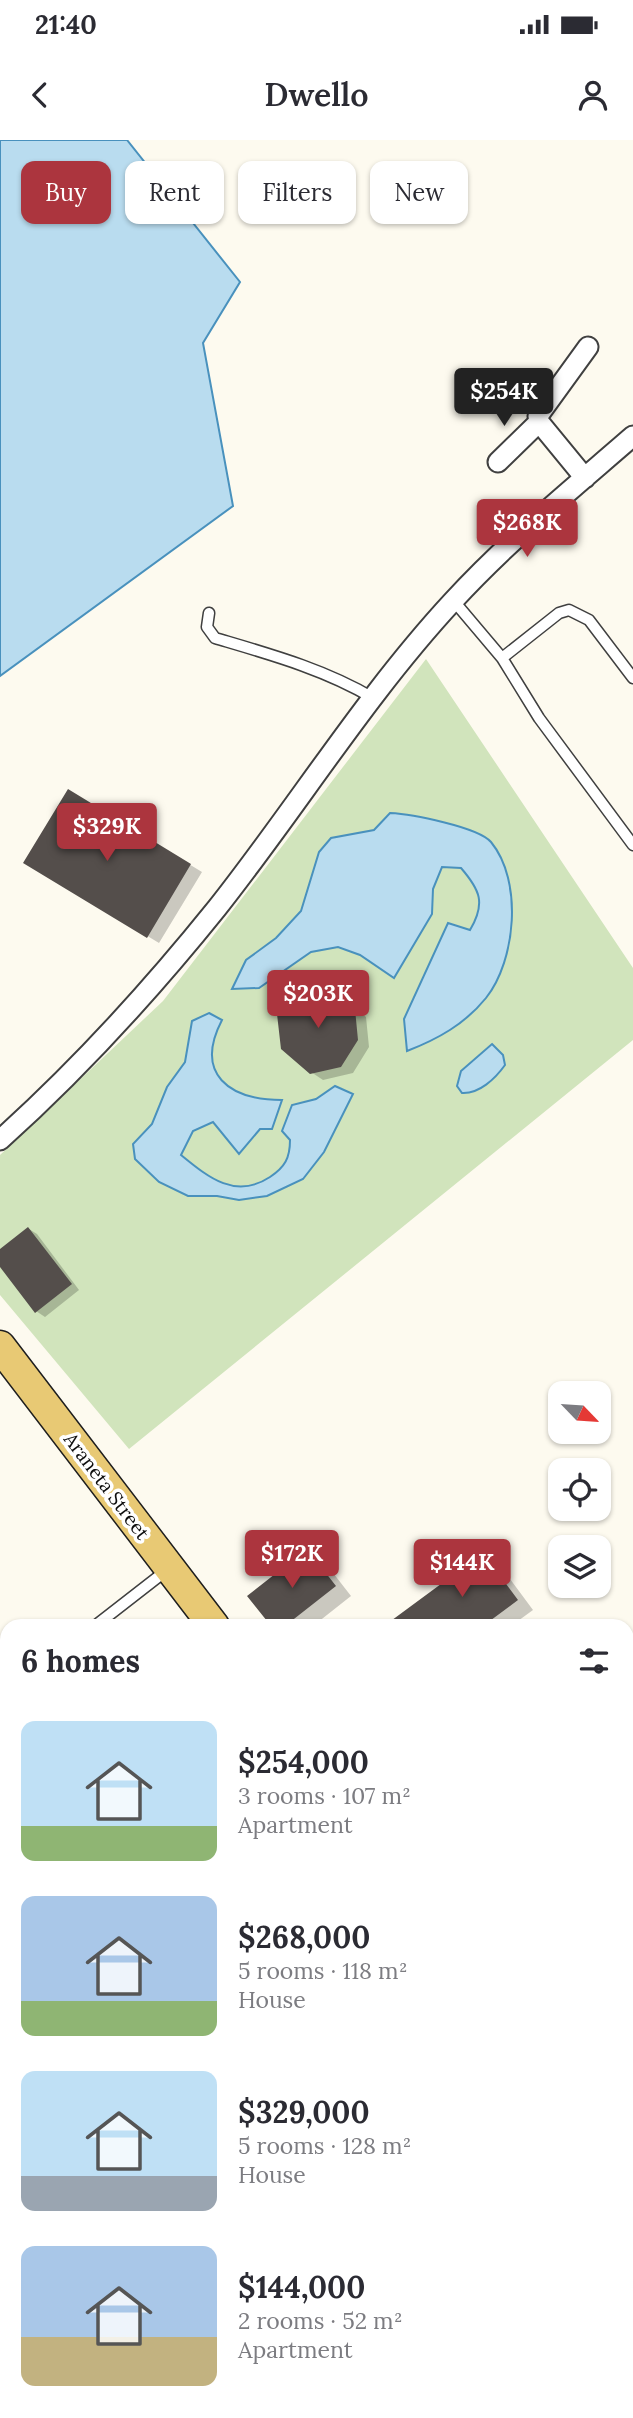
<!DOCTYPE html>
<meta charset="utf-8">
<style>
:root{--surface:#fff;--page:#f7f7f7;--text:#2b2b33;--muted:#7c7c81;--accent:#ac353e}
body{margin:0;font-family:Lora,serif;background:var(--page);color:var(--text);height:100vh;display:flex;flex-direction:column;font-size:26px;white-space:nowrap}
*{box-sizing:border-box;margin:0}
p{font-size:23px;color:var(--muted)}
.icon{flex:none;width:38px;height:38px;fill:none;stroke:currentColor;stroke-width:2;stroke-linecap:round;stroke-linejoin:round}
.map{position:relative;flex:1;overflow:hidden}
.drawer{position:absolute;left:0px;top:1479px;width:634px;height:800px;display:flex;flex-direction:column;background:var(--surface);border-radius:21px 21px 0 0;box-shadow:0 2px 5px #0004}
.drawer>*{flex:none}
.hud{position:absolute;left:21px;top:21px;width:592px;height:63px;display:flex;gap:14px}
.needle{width:46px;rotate:115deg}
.fabs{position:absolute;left:548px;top:1241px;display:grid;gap:14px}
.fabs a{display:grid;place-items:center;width:63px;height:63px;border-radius:14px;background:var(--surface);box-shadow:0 2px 5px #0004;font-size:35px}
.price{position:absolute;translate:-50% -60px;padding:0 16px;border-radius:7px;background:var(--accent);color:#fff;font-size:23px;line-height:46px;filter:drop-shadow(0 2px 4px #0008)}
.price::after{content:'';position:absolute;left:50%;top:42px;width:21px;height:16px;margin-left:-10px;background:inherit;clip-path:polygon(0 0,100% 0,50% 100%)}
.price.current{background:#222;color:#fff}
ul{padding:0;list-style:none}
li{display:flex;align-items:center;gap:21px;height:175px;padding:0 21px}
li span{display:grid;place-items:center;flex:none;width:196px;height:140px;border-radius:14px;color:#555}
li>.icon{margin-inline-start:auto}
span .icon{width:84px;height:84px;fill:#fffc;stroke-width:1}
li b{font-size:30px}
h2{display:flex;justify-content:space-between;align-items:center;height:84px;padding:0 21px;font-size:30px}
.chip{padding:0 24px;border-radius:14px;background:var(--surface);box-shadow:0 2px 5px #0004;font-size:24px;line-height:63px}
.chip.current{background:var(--accent);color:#fff}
.status{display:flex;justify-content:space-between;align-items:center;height:49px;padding:0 35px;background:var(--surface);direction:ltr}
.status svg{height:19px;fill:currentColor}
header{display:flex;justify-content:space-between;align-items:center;height:91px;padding:0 21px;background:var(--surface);font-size:32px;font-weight:600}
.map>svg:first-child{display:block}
</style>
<div class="status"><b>21:40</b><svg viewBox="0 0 49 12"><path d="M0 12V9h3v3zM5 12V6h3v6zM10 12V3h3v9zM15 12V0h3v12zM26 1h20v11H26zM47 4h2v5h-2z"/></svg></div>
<header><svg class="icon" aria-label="back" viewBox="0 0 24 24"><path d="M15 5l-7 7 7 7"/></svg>Dwello<svg class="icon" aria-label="person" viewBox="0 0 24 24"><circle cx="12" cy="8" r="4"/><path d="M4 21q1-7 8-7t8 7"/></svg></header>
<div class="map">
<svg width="633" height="2278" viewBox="0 0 633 2278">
<rect width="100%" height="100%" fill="#fdfaef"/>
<path fill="#e9e2eb" d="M7 2049V2086L0 2077V2055Z
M158 2272H223L218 2278H164Z"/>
<path fill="#d1e4bc" d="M426 519 633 828V900L129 1309 0 1155V1015L163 861Z"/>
<path fill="#b9dcef" stroke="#4991bd" stroke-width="2" d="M0 0H127L240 142 203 203 233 366 0 536Z
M390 673C411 674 478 687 491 702 523 741 516 820 486 858 465 884 438 899 407 911L404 879 448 783 470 790C486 763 480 750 461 728L442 727 433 749 432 774 394 838 360 815 338 807 311 812 259 848 232 849 246 820 276 798 301 771 319 712 331 698 374 690Z
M209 873 222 880C194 934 229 960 282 960L272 989H260L239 1014 213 982 193 991 181 1015C208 1037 235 1060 270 1037 285 1027 290 1018 290 1000L282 991 292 965 316 959 335 946 353 954 324 1012 303 1039 267 1056 239 1060 217 1056H188L159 1042 135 1019 133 1004 152 984 167 947 185 922 192 881Z
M492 904 503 915 505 925C495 939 479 954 462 953L457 946 461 931Z"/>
<path fill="#0003" d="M68 651 202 732 159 803 25 722Z
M334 850 366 877 369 907 353 933 323 940 311 932Z
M29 1089 37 1094 79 1150 45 1177 36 1171 0 1124V1111Z
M307 1411 323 1420 351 1456 313 1486H273Z
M483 1415 499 1424 533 1470 511 1486H386Z"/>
<path fill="#544e4b" d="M68 649 191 724 147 798 23 723Z
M307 849H334L355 869 358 900 341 927 310 934 281 909 277 874Z
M28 1087 72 1144 35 1173 0 1127V1109Z
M307 1409 336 1446 285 1486H271L247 1456Z
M483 1413 518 1460 483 1486H384Z"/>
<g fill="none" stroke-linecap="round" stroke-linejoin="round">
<g stroke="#404040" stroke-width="13">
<path id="lane" d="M453 460 502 518 539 578 633 705
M209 473 207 487 215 498C269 514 324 529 373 558
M502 518 559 473 569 470 589 480 633 538
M95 1486 167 1430"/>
</g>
<g stroke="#404040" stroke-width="23">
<path id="street" d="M539 282 585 338
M498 322 539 282 538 276 588 207
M0 1000C79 929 151 850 217 768 297 667 365 556 453 461 507 402 572 349 633 296
M626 1758 633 1753
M0 1837 7 1831
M0 1962 7 1956"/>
</g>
<g stroke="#1e1e1e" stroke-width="33">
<path id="primary" d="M0 1206 214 1486
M626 2023 633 2032
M256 2278 262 2272"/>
</g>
<use href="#lane" stroke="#fff" stroke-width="10"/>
<use href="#street" stroke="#fff" stroke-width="19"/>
<use href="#primary" stroke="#e8c974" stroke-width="30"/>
</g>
<g text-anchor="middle" stroke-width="7" stroke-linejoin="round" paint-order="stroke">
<g font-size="19" fill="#0d0d0d" stroke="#fff">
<text transform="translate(107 1346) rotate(53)" y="7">Araneta Street</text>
</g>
</g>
</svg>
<div class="fabs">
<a><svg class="needle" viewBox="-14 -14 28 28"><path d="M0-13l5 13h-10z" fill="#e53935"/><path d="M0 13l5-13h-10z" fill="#7c7c81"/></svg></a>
<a><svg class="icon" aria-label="locate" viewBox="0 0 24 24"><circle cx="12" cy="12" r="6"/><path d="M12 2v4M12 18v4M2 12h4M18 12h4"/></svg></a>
<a><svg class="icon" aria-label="layers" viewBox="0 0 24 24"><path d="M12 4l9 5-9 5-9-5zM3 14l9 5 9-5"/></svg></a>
</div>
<b class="price current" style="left:504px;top:288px">$254K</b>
<b class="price" style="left:527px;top:419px">$268K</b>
<b class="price" style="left:107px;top:723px">$329K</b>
<b class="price" style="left:318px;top:890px">$203K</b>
<b class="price" style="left:292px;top:1450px">$172K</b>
<b class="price" style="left:462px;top:1459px">$144K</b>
<div class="hud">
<a class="chip current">Buy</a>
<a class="chip">Rent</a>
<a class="chip">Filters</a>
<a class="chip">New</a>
</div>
<section class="drawer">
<h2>6 homes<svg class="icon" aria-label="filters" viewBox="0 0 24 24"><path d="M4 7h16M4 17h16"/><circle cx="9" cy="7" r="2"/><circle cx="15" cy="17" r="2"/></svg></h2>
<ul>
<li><span style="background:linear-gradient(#bfe0f5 75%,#8fb573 0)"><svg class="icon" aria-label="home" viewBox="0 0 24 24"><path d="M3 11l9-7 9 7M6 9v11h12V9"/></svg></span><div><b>$254,000</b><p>3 rooms · 107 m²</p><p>Apartment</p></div></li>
<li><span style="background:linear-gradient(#a9c7e8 75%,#8fb573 0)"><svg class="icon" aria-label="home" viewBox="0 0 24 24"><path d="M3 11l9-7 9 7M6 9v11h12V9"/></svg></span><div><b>$268,000</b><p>5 rooms · 118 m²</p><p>House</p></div></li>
<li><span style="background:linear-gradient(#bfe0f5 75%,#9aa5b1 0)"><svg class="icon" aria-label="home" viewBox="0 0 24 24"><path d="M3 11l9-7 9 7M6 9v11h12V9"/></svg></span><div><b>$329,000</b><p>5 rooms · 128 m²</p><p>House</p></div></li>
<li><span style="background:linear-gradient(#a9c7e8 65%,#c2b280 0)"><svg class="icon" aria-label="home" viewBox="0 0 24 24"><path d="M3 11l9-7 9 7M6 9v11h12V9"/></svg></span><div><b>$144,000</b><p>2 rooms · 52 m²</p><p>Apartment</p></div></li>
</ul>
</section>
</div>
